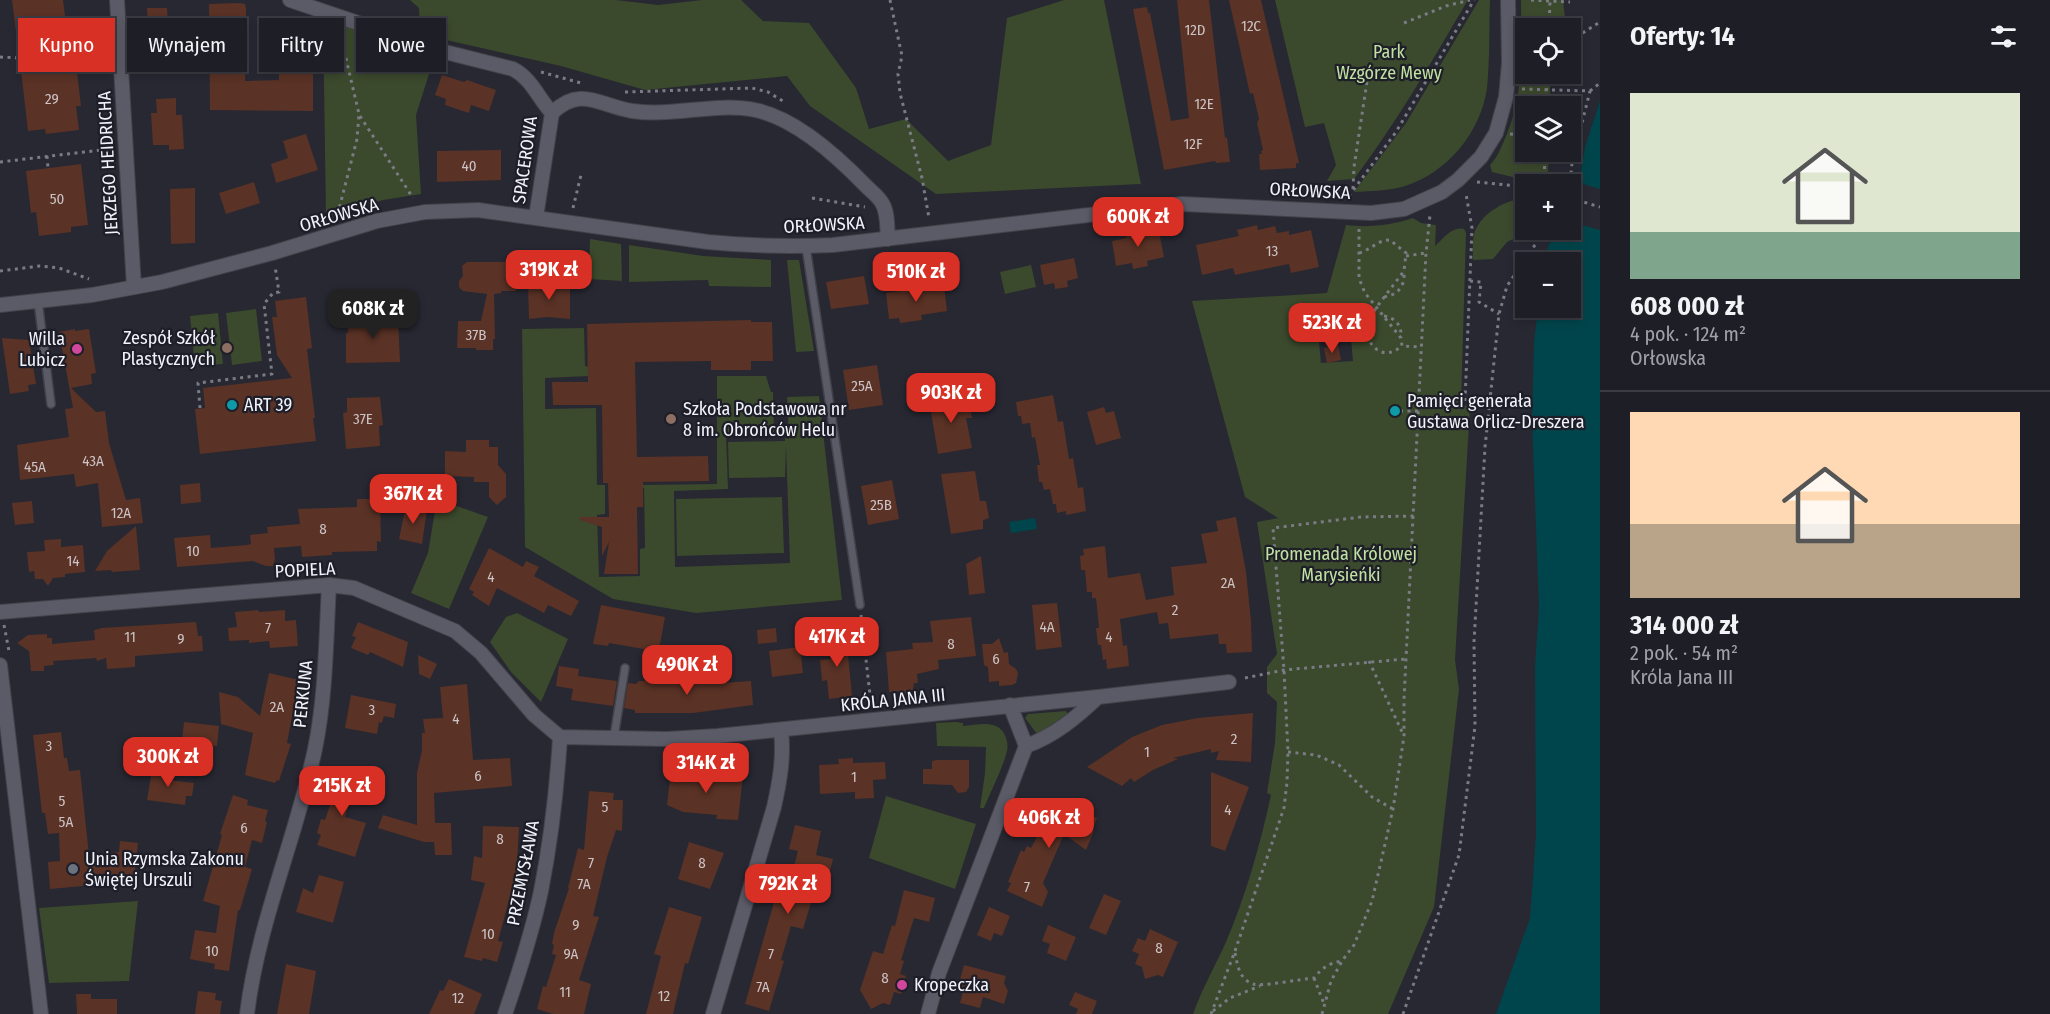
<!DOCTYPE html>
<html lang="pl">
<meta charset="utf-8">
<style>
:root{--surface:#1d1e26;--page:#2a2b32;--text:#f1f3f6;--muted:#a0a2a7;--line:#3b3c43;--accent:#d93025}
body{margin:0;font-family:"Fira Sans Condensed",sans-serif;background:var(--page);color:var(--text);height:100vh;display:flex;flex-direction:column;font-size:22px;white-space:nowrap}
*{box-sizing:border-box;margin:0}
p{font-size:20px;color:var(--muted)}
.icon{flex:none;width:33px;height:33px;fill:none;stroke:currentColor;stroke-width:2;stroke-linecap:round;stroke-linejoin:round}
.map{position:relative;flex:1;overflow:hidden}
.drawer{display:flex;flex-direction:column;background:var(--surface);width:450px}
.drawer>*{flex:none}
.top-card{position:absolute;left:18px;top:18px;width:570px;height:54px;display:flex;gap:12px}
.fabs{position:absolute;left:1515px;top:18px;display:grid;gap:12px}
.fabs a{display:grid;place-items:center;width:66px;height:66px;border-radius:0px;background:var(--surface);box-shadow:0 3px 9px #0003,0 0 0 2px var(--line);font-size:30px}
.price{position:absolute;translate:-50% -51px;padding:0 14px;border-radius:12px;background:var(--accent);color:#fff;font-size:20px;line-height:39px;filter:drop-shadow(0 2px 3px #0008)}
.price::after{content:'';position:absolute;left:50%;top:36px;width:18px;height:14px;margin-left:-9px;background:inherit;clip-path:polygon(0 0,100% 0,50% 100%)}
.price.selected{background:#222;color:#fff}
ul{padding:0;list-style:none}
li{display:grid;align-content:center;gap:12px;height:318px;padding:0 30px}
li+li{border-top:2px solid var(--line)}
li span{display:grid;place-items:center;height:186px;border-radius:0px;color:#555}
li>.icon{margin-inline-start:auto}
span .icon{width:108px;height:108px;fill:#fffc;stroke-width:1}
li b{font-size:26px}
h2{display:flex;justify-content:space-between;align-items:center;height:72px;padding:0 30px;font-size:26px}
.pill{padding:0 21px;border-radius:0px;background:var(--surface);box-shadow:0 3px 9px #0003,0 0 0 2px var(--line);font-size:21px;line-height:54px}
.pill.selected{background:var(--accent);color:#fff}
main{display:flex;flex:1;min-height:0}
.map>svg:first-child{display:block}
</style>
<main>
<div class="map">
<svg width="1600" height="1014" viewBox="0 0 1600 1014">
<rect width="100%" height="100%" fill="#272832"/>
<path fill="#3b492c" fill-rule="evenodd" d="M410 0H616L658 5 702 0H741L763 21 809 23 856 88 869 129 906 119 948 161 991 145 1007 18 1064 0H1104L1141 184 936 194 810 106 787 76 645 90 561 66 420 34 419 8Z
M1275 0H1468C1432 61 1397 122 1354 179L1327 181 1336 165 1324 123 1305 127Z
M1479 0H1490C1489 29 1490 59 1487 88 1481 132 1447 173 1405 186 1388 191 1371 191 1354 192L1406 123Z
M1521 0H1563L1566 28H1526V74H1561L1559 85 1550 86V106H1526V152H1549L1548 174 1552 178 1551 184H1542L1492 172 1490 165C1497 158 1500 150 1504 141 1525 95 1521 49 1521 0Z
M323 19 435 55 416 115 421 194 383 200 326 217Z
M1525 198 1526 230H1532L1507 242 1493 259 1473 260C1473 251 1472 239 1475 231 1483 212 1506 200 1525 198Z
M1413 218 1421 223 1436 225 1435 246C1444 238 1452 226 1464 229L1466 233 1461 404 1470 407 1455 660 1459 689 1434 907 1388 1014H1193C1202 989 1215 966 1226 942 1246 895 1260 845 1271 795L1267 793 1275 743 1277 702 1267 693V667L1277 654 1257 522 1278 518 1245 497 1192 301 1327 293 1346 225C1367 228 1393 225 1413 218ZM1351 339 1353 361 1321 363 1319 342Z
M590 239 621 244 622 281 589 279Z
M629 245 703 256 771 260V287L709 286 708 280 629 282Z
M787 260H799L814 351 796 352Z
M1031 265 1036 287 1005 294 1000 272Z
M256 309 262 361 232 365 226 313Z
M218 313 223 364 195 366 190 316Z
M584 328 585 366 589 367V376L545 378V409L596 408 597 485H605V514L597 515 599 577 640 576V549L645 548 644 488H637V485L717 484V376H766L771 392H773L774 433 726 434 728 489 674 491 675 567 790 563 786 446 785 477 729 478 728 442 785 441V438L789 439 787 397 819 396 842 600 696 613 613 599 525 547 522 329Z
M782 497 784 553 677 556 676 499Z
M437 499 488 517 449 609 411 593 428 553Z
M517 613 568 639 541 702 511 672 490 642 506 617Z
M1066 711 1068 714 1037 734 1025 718 1028 714Z
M956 722 963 723V726C974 725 986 722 996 726 1005 730 1009 742 1007 751 1004 765 990 793 984 808H980L985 773 986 747 937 746 936 723Z
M886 796 976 824 955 889 869 858Z
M138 901 129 981 49 983 39 908Z"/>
<path fill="#00454b" d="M1600 101V1014H1496L1530 918 1536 835 1535 667 1539 608 1532 421 1534 342 1538 308H1570V262H1543V260L1553 235 1557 230H1570L1571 206 1579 183 1585 147Z
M1035 518 1037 529 1011 533 1009 522Z"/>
<path fill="#272832" d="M1576 182 1600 189V230L1571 222 1570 197Z"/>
<path fill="#5a3226" d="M12 0H63L67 31 34 35 33 30 16 32Z
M1177 0H1209L1225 138 1227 137 1230 162 1216 163 1215 161 1164 170 1133 9 1147 7 1148 13H1150L1171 121 1189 118Z
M1229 0H1261L1299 163H1296V168L1260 170 1259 154H1262L1261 151 1263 150 1257 123 1259 119 1253 93 1250 94Z
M238 3 245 4 246 8V38H244V41H240L241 72 245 73V81L279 80V72H283L282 42H296V46H316L317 62H313V111L210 110 209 4Z
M147 8H167L168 24H178L180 57 164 58V53L149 54Z
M76 64 81 106H76L79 130 46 134 45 129 28 131 21 70Z
M442 75 464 82 467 80 496 90 489 111 471 105 469 113 445 105 446 99 435 95Z
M176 98V115H182L184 149 169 150V145H153L151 113H157L156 99Z
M306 134 318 170 276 183 271 164 288 158 283 141Z
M501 150V180L437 182V151Z
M81 164 88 225 71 227V232L39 236 36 212 31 213 26 171Z
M254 182 260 203 226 214 219 193Z
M195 188V243L171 244 170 189Z
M1257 225 1258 230 1275 226 1277 233 1289 231V235L1311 230 1319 267 1291 273 1289 264 1235 275 1233 268 1202 275 1196 245 1239 236 1237 230Z
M1158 227 1164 257 1147 261 1148 266 1133 269 1132 263 1116 266 1112 241 1127 238 1126 233Z
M1074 258 1078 278 1067 281 1068 287 1055 289 1054 283 1044 285 1040 265Z
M467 262H515L516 291H501V293L494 294 495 339H493V350H476V348H457L458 321H481L487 294 463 291 459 287V281L463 276 462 266Z
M864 276 869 304 831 309 826 282Z
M570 283V319L547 317 529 319 528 284Z
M944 285 947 311 921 315 922 320 900 323 899 318 889 319 886 293Z
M306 297 312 348 307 349 315 418H313L316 441 200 454 195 409 205 408 203 388 292 378 277 355 272 317H277L275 301Z
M398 316 400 362 346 363V333H348V317Z
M751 320V322H772L773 361H751V370H711V361L635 362 637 457 708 456 709 481 643 482V507H637L638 574H604L609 542 602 556V527L580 520V517H609L608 483H603L602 405H553L552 382H588L587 324Z
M75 329V331L89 329 96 373 91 374 92 384 71 388 96 412 105 411 109 443 126 500 140 498 143 523 102 527 98 483 76 487 74 474 20 480 17 445 69 437 65 409 73 408 59 332Z
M2 338 29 340 36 384 28 385 29 391 10 394Z
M1338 345 1341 360 1327 363 1324 348Z
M877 365 883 405 849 410 843 370Z
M963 395 964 402 969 401 972 418H966L972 448 938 454 929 400Z
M1053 395 1058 422 1063 421 1069 459 1073 458 1078 488 1083 487 1086 511 1066 515V511L1057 513 1056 504H1053L1050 489 1044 490 1042 482H1039L1037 465H1040L1035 437 1032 438 1030 423 1022 424 1021 416H1018L1016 402Z
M380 397 383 425 379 426 380 446 346 449 343 413 347 412V398Z
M1104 407 1106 413 1114 411 1121 438 1096 445 1087 412Z
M466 440H489V447H498V465L506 474V497L497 505 489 497V482H474V477L445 476V451L466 452Z
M975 471 980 501H986L989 518 983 520V529L951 534 941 474Z
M892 480 899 519 868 525 861 486Z
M200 483 201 502 181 504 180 485Z
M357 499H380L381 542 377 541V551L332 552V555L302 557 301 546 274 548 275 559 273 566H266L253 561 177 567 174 538 210 535 211 548 247 545 251 544 250 535 268 533 267 527 300 524 298 509 357 507Z
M32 501 34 523 15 525 12 503Z
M406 505 427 509 422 544 399 539Z
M1236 517 1246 572 1251 621 1252 652 1227 653 1226 644H1219L1218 634 1170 639 1168 623 1159 624 1157 612 1120 619 1123 646 1127 645 1129 666 1107 669 1106 659 1103 660 1101 645H1098L1096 628H1099L1096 598H1092V592H1087L1085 570H1081L1080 556 1084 555 1083 549 1105 546 1108 578 1140 573 1146 600 1174 595 1171 567 1207 563 1201 534 1218 531 1216 521Z
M136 526 140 570 112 572 111 570 95 571 107 551Z
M61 539V547L83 545 85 572 65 574V577L53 578 48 586 43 579H35L34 571 29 572 27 552 45 551 44 540Z
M489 548 523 567 526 561 539 567 534 576 579 601 571 616 548 605 544 613 497 588 489 606 472 595 474 592 469 589Z
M981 556 985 593 969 595 966 564Z
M1057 603 1062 647 1036 650 1032 605Z
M601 605 665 617 658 655 644 652V649L609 643 608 646 593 644Z
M258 610 259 612 285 610V621L296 620 298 646 270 648 269 641 249 643V640L229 641 228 628 237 627 235 612Z
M971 617 976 656 938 660 939 669 917 674 918 683H914L911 703 897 691 889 692 886 652 913 649 912 643 933 642 930 621Z
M196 622 198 636H202L203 651 135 656V667L107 669 106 658 97 661 96 658 53 661 54 665 44 666V671H31L29 651 17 643 28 635 47 634V638H52V644L95 640 94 630 102 628Z
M358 622 408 642 403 667 370 652 368 655 351 648 356 637 352 636Z
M776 628 777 642 758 644 757 630Z
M846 634 852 696 829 699 827 680 822 681 820 660 831 659 828 636Z
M999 638 1004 653 1008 652 1009 664 1016 669 1018 673 1016 683 1012 685 999 686V681L989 682 988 667 984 665 982 644H992Z
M800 647 803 673 772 677 769 651Z
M418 655 437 664 430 679 419 674Z
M559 666 579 669 578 676 617 681 613 706 571 700 573 689 556 686Z
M269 673 299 680 287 743 291 744 279 781 277 780 275 783 245 775 253 733 221 724 219 692 238 697 260 716Z
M707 679V684L751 681 753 705 693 713H635V710L624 708 628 683 636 684 639 681Z
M467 684 473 760 510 758 512 786 434 793 435 823H451L452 855H435L434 842H424L378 828 383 815 417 825V773L422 750V733H425L423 719 443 718 440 687Z
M351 695 396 704 394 718 384 716 382 723 379 722 377 734 345 728Z
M1253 713 1251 762 1216 760 1219 751 1211 753V749L1173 758 1178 759 1153 770 1134 782 1131 778 1122 786 1087 767 1132 737 1162 725 1198 718Z
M184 722 219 726 217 746 182 741Z
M61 732 64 758H67L69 771 80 770 89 855 119 852 120 841 138 843 134 878 102 874 97 884 94 885 50 889 48 862 60 861 59 833 48 834 45 813H42L33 735Z
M853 758V763L885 762 886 779 873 780 874 798 855 799V792L820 794 819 765 839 764 838 759Z
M937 760H969V787L966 792 958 793 952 785 923 784V769H932V761Z
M153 764 166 767 165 776H170L169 780 194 783 192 796H186L185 805 147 800Z
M335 768 362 775 358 791 353 790 345 817 366 823 355 857 317 845 321 835 317 833 321 819 325 820 335 790 330 788Z
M671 771 719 776H743L738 820 716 819 717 815 683 812 667 805Z
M1211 772 1249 787 1225 851 1211 846Z
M589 791 614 793 613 800H623L622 831 616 830 607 857 593 916 599 917 579 980 591 984 584 1014H553L537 1009 543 986 546 987 556 955 552 954 554 945 552 944 554 933 569 888H568L578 848 584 850Z
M233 795 248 800 247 805 268 810 265 821 267 822 262 843 252 840 245 867 252 869 240 910H238L229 971 214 969 215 964 190 959 195 930 216 933 220 906 203 901 222 835 220 834Z
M1067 798 1084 806 1082 811 1097 818 1092 830 1094 831 1086 850 1064 834 1043 883 1048 892 1042 907 1007 891 1011 883 1008 882 1021 850 1024 852 1027 846 1031 848 1057 800 1065 803Z
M795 825 821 831 816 855 833 859 828 879 819 877 803 929 791 926 781 960 784 961 769 1011 745 1004 774 902H776L781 887 788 889 798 851 789 849Z
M483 826 519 827 517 864 518 865 511 900H509L498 941 503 942 497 962 483 958 482 961 464 957 485 883 471 880 474 856 482 858Z
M689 842 724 853 710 889 678 879Z
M319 875 344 882 333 923 296 912 303 888 313 893Z
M904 890 935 898 929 922 914 918 901 960 904 961 900 974 906 976 901 994 894 992 890 1005 883 1003 871 1009 860 990 873 951 883 954 892 925 895 926Z
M1104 894 1121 901 1106 935 1089 928Z
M669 907 702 917 688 964 685 963 673 1014H646L661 956 654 954Z
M989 907 1010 916 1002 936 994 933 991 941 977 935Z
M1048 925 1076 937 1066 961 1047 953 1050 944 1042 941Z
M1150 929 1178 942 1163 977 1158 975 1145 979 1142 967 1135 964 1139 954 1132 951 1138 938 1145 941Z
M286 964 316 971 309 1014H277Z
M964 965 1006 976 1004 983 1008 991 1004 1004 983 997 980 1008 960 1003 964 988 958 987Z
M449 979 482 994 474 1014H429L440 990 443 991Z
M198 991 216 993 215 1000 222 1001 220 1014H195Z
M1075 992 1097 1001 1092 1014H1076L1078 1009 1069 1005Z
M76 994H91V999H117V1014H77Z"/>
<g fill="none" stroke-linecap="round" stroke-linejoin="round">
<g stroke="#42434a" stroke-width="10">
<path id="service" d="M806 247 860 605
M38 301 51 404
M614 737 625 668"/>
</g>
<g stroke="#42434a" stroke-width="16">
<path id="minor" d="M117 0 134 287
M290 0 441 51 513 69C532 79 538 98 552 113
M552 113C581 85 600 106 632 111 673 117 715 102 755 110 795 118 839 158 866 186 871 191 879 197 882 203 888 212 887 228 888 239
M536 217 552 113
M0 305 92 295 162 282 272 253 377 221 425 212 478 210 708 242C749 246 791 247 833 245L1182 204 1371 213 1404 209 1442 192 1458 180 1481 157 1496 133 1506 97 1509 63 1508 0
M0 612 329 585 354 588 455 631 481 653 534 715 560 737
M0 665 41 1014
M560 737 667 739 717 736 1098 697 1229 682
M1026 746C1054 736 1077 717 1098 697
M247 1014C258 923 296 838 315 749 326 695 326 639 329 585
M505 1014C519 973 532 933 541 891 551 840 557 788 560 737
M713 1014 774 807C780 780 784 757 781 730
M928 1014 939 973 1026 746 1010 705"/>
</g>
<path stroke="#7a7b84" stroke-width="3" stroke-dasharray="3 4.5" stroke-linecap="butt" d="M890 0 902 56 898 74 900 93 922 178 929 218
M1531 0 1570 2
M1404 23 1446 6 1470 0
M325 28 328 34 344 50 359 114 357 139 337 217
M1549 28 1550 2
M1570 41 1600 22
M51 54 53 66
M0 57 20 58 104 48
M541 72 581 83
M1522 89 1590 91 1572 163 1570 184
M1590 91 1600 83
M625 92 752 88 768 92 786 103
M1546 106 1547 74
M360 116 413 198
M1510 134 1526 135
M47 156 48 168
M0 162 110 149
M1477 182 1526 187
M1544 184 1545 152
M1353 189 1354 167 1368 75
M1349 196 1396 132 1474 0
M812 198 865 207
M1570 198 1600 207
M573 208 581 175
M1359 229V278L1362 286 1365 293 1401 338 1402 346 1421 347
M1359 253C1371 250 1377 240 1390 240L1406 253 1404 271 1376 308 1365 327C1368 347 1383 362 1402 346
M1406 256 1426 253
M0 271 40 266 59 268 89 279
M1470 281 1481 282 1479 302 1499 314
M1384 297C1397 295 1405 287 1404 273
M1384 316C1396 318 1402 326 1401 338
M1465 401 1472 228 1466 194
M200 408 198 383 272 374 264 304 273 293 279 292 275 266
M1400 411H1419
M861 615 871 704
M4 625 9 651
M1369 661 1403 734
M1245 678 1284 670 1406 659
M1288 752 1316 755 1339 765 1372 797 1393 809
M1235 953C1237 962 1238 972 1245 979 1247 981 1250 983 1253 984 1261 987 1301 979 1314 978 1322 968 1329 963 1342 961
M1314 978 1324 1004
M1213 1011 1230 998 1260 986
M1211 1014 1235 951 1284 808 1287 782 1288 752 1284 670 1273 528 1361 517 1414 516
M1322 1014 1331 981 1342 961 1354 945 1372 901 1393 809 1404 736V699L1426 253 1430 215
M1403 1014 1459 855 1475 726 1474 642 1485 447 1499 314 1507 286 1539 239 1548 230"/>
<use href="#service" stroke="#5a5b67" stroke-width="7"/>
<use href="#minor" stroke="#5a5b67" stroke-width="14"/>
</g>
<g fill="#8d6e63" stroke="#1d1e28" stroke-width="2">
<circle cx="227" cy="348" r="6"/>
<circle cx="671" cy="419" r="6"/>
</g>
<g fill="#d1479c" stroke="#1d1e28" stroke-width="2">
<circle cx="77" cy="349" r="6"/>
<circle cx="902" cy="985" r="6"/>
</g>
<g fill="#0f9aa8" stroke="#1d1e28" stroke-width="2">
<circle cx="232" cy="405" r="6"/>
<circle cx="1395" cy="411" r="6"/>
</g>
<circle fill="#6b7280" stroke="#1d1e28" stroke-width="2" cx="73" cy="869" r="6"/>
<g text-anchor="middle" stroke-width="4.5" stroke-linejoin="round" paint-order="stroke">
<g font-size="15" fill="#ccc3c5">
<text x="1251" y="31">12C</text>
<text x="1195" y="35">12D</text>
<text x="52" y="104">29</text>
<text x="1204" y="109">12E</text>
<text x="1193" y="149">12F</text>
<text x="469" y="171">40</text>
<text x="57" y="204">50</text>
<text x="1272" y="256">13</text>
<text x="476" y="340">37B</text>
<text x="862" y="391">25A</text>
<text x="363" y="424">37E</text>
<text x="93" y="466">43A</text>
<text x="35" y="472">45A</text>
<text x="881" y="510">25B</text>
<text x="121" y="518">12A</text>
<text x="323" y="534">8</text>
<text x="193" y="556">10</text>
<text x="73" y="566">14</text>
<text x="491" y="582">4</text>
<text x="1228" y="588">2A</text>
<text x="1175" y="615">2</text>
<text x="1047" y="632">4A</text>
<text x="268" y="633">7</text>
<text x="130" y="642">11</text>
<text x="1109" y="642">4</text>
<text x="181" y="644">9</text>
<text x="951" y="649">8</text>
<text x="996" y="664">6</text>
<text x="277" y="712">2A</text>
<text x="372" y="715">3</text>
<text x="456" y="724">4</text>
<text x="1234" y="744">2</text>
<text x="49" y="751">3</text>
<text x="1147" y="757">1</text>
<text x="478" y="781">6</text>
<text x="854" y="782">1</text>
<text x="62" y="806">5</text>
<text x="605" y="812">5</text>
<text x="1228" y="815">4</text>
<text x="66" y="827">5A</text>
<text x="244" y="833">6</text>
<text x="500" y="844">8</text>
<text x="591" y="868">7</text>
<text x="702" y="868">8</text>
<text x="584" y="889">7A</text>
<text x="1027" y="892">7</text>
<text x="576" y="930">9</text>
<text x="488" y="939">10</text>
<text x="1159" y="953">8</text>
<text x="212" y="956">10</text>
<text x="571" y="959">9A</text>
<text x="771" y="959">7</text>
<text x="885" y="983">8</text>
<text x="763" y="992">7A</text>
<text x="565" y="997">11</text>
<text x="664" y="1001">12</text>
<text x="458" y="1003">12</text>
</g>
<g font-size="18" fill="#c1e1a1" stroke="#1d1e28">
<text x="1389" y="58">Park<tspan x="1389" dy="21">Wzgórze Mewy</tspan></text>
<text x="1341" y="560">Promenada Królowej<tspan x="1341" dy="21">Marysieńki</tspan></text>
</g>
<g font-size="18" fill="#f2f3fa" stroke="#1d1e28">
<text transform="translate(525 160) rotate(-82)" y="6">SPACEROWA</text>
<text transform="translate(108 163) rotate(-93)" y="6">JERZEGO HEIDRICHA</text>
<text transform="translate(1310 191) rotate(3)" y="6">ORŁOWSKA</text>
<text transform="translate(339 215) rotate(-16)" y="6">ORŁOWSKA</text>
<text transform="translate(824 225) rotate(-3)" y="6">ORŁOWSKA</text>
<text transform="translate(305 570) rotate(-3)" y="6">POPIELA</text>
<text transform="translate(303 694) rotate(-84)" y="6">PERKUNA</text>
<text transform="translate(893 700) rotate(-6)" y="6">KRÓLA JANA III</text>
<text transform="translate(523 873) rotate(-79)" y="6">PRZEMYSŁAWA</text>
</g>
<g font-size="18" fill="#f2f3fa" stroke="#1d1e28" text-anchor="start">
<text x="215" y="344" text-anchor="end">Zespół Szkół<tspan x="215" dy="21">Plastycznych</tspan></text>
<text x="65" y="345" text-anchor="end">Willa<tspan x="65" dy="21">Lubicz</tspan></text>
<text x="1407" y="407">Pamięci generała<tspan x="1407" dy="21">Gustawa Orlicz-Dreszera</tspan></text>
<text x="244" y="411">ART 39</text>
<text x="683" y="415">Szkoła Podstawowa nr<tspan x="683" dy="21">8 im. Obrońców Helu</tspan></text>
<text x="85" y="865">Unia Rzymska Zakonu<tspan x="85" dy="21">Świętej Urszuli</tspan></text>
<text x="914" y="991">Kropeczka</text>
</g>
</g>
</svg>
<div class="fabs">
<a><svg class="icon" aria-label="locate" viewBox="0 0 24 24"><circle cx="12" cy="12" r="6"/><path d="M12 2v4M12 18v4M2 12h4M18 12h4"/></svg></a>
<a><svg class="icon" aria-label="layers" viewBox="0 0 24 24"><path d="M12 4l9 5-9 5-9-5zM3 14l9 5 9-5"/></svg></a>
<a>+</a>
<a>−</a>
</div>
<b class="price" style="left:1138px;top:248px">600K zł</b>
<b class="price" style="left:549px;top:301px">319K zł</b>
<b class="price" style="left:916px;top:303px">510K zł</b>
<b class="price selected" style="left:373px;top:340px">608K zł</b>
<b class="price" style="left:1332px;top:354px">523K zł</b>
<b class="price" style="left:951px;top:424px">903K zł</b>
<b class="price" style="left:413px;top:525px">367K zł</b>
<b class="price" style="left:837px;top:668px">417K zł</b>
<b class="price" style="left:687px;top:696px">490K zł</b>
<b class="price" style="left:168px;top:788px">300K zł</b>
<b class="price" style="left:706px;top:794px">314K zł</b>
<b class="price" style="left:342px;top:817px">215K zł</b>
<b class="price" style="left:1049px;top:849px">406K zł</b>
<b class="price" style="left:788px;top:915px">792K zł</b>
<div class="top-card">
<a class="pill selected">Kupno</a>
<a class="pill">Wynajem</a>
<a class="pill">Filtry</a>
<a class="pill">Nowe</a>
</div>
</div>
<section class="drawer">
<h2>Oferty: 14<svg class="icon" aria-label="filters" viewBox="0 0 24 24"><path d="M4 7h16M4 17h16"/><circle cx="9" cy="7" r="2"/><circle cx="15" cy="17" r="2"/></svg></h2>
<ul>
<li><span style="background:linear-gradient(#dfe7d0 75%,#7fa58c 0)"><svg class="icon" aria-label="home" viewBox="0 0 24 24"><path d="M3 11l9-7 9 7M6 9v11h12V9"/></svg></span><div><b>608 000 zł</b><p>4 pok. · 124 m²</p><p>Orłowska</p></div></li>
<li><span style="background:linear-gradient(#ffd9b3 60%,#b9a48a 0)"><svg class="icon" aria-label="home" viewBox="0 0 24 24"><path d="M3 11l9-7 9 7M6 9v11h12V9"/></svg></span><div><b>314 000 zł</b><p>2 pok. · 54 m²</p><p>Króla Jana III</p></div></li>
</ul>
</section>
</main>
